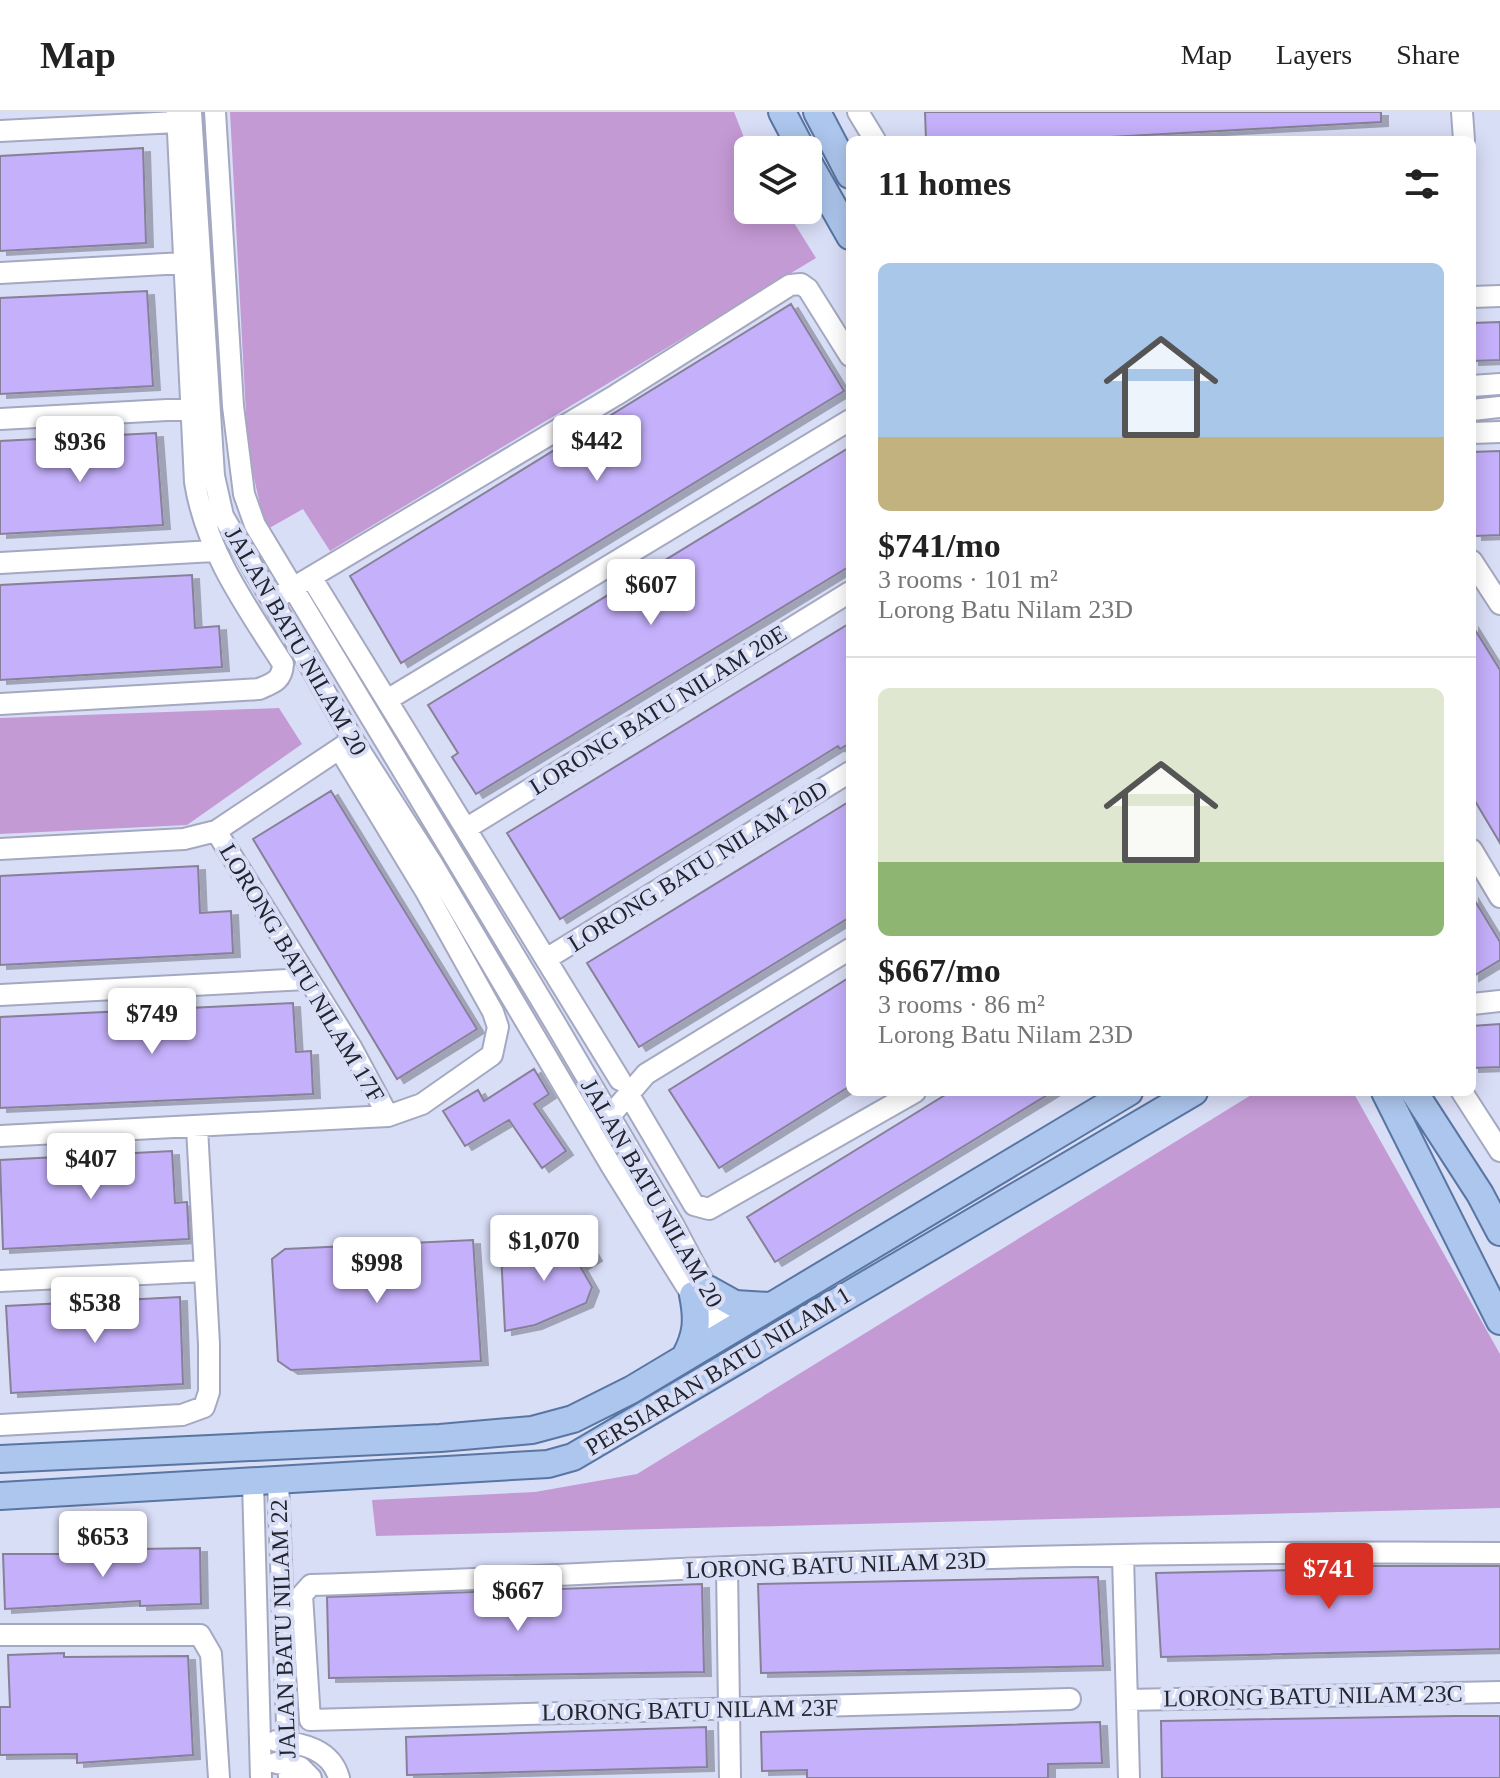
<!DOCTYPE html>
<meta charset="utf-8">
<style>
:root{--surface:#fff;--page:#f2f2f2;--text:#222;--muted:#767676;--line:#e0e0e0;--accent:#d93025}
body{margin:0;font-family:"Times New Roman",serif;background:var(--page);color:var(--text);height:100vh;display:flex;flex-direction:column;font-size:30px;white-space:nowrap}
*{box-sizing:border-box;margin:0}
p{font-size:26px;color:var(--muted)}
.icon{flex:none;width:44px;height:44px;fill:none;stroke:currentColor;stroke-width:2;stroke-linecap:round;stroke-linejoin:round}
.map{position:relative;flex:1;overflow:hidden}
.drawer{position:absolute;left:846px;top:24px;width:630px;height:960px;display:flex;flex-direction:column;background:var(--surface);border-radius:12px;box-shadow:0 4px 20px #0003}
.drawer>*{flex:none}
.controls{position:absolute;left:734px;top:24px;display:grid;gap:16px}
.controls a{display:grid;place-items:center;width:88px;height:88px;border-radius:12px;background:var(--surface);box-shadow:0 4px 20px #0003;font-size:40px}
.price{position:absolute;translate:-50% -68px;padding:0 18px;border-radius:8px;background:#fff;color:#222;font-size:26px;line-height:52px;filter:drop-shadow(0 2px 4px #0008)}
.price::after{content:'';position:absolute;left:50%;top:48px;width:24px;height:18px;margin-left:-12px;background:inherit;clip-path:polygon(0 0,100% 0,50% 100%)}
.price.on{background:var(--accent);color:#fff}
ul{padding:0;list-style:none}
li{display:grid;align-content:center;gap:16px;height:424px;padding:0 32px}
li+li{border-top:2px solid var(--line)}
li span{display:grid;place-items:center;height:248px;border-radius:12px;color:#555}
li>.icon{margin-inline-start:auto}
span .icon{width:144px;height:144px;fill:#fffc;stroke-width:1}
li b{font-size:34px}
h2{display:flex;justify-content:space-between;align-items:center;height:96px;padding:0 32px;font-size:34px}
header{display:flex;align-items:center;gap:48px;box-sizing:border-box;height:112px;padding:0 40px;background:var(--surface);border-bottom:2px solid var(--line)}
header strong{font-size:38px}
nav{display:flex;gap:44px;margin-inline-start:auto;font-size:28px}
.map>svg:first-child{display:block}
</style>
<header>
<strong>Map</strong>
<nav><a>Map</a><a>Layers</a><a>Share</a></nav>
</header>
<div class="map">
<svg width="1500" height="1666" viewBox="0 0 1500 1666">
<defs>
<filter id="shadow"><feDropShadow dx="7" dy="4" stdDeviation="0" flood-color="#0004"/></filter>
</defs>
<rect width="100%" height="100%" fill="#d9def7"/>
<path fill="#c49ad5" d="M230 0H734L749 38 748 98H786L816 146 330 439 303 397 266 418 248 340Z
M279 596 302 632 187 713 0 722V606Z
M1256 980H1353L1500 1242V1396L376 1424 372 1388 535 1380 637 1362Z"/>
<path fill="#c5b0fb" stroke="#878198" stroke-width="2" filter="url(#shadow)" d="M925 0H1381V10L1056 28H926Z
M143 36 146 131 0 139V44Z
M147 179 153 274 0 282V186Z
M791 192 844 279 401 551 350 464Z
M1500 210V248L1472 249V211Z
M156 321 163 413 0 422V329Z
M850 335V454L476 682 452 645 458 641 428 593Z
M1500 339V423L1475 424 1472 340Z
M192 463 195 516 219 514 222 555 0 568V473Z
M850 511V631L840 637 838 634 560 807 507 721Z
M1472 513 1500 558V731L1472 684Z
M331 679 477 917 397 967 253 727Z
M850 689V805L639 935 587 851Z
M198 754 200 801 231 799 233 841 0 853V764Z
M1472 784 1500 830V848L1472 865Z
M850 865V974L719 1056 669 978Z
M293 891 296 940 311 939 313 982 0 996V905Z
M1500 912V955L1472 956V914Z
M534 957 549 982 534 992 566 1039 542 1056 509 1008 465 1034 443 999 478 978 484 989Z
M950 980H1052L775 1150 747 1105Z
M172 1039 175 1091 187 1090 189 1127 3 1137 0 1048Z
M584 1127 595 1145 580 1154 592 1175 586 1191 535 1213 505 1219 501 1141 573 1133Z
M473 1128 481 1249 291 1258 278 1249 272 1147 285 1137Z
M180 1185 183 1272 11 1281 6 1194Z
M200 1436 201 1492 140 1494V1489L5 1497 3 1442H139L138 1437Z
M1343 1454H1500V1537L1161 1545 1156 1461 1343 1457Z
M1098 1465 1103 1554 761 1561 758 1472Z
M702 1472 704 1560 329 1566 327 1485Z
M64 1541V1545L188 1544 193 1643 77 1651V1642L0 1643V1595H10L8 1543Z
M1455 1604H1500V1666H1162L1161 1609Z
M1100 1610 1102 1651 1048 1652V1666H807V1658L762 1659 761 1620Z
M706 1615 707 1655 407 1663 406 1625Z"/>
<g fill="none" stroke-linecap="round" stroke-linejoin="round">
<g stroke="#a4a8c0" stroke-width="24">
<path id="minor" d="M191 0 214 364 223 404 353 628 433 753 612 1055 718 1225
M215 0 233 294 244 382 255 413 555 911 673 1112 729 1218
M858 0 875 28
M1462 0 1464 28
M0 19 177 10
M0 161 184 151
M1472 185 1500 184
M1472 274 1500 272
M1472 298 1500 295
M0 307 204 296
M1472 321 1500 320
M1472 449 1500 492
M0 451 214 439
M311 465 620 968
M281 483 616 283 790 173 801 172 808 177 850 244
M387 588 850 308
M0 592 259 577C273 571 282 569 283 552 246 494 206 439 195 370L177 0
M467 716 850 480
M216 719 351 935 388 1004
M0 737 184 727 216 719 348 631
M1472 738 1500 785
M546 847 850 660
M0 883 307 867
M1472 892 1500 889
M1462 980 1500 1039
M629 983 694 1093 709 1097 915 980
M600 1004 609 1005 646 962 850 837
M0 1024 388 1004 422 992 492 943 498 915 493 900 425 778 340 638
M0 1169 205 1159
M0 1313 182 1303 204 1295 209 1280V1232L197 1016
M278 1369 289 1666
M253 1370 261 1666
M1123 1444 1129 1666
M727 1455 730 1666
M0 1523H200L211 1542 219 1666
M1070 1587 310 1608 302 1483 311 1473C450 1469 589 1461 728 1455 985 1444 1243 1439 1500 1441
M1127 1588 1500 1580
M276 1629C302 1631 331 1637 339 1666
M276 1651 300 1655 311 1666"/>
</g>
<g stroke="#5975a2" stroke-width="30">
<path id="major" d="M782 0 802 38
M817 0 850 63
M808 50 850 124
M1385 980 1500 1209
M1414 980 1480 1082 1500 1120
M708 1177 735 1192 769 1194
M685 1245C697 1223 698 1208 693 1183
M0 1347 440 1326 532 1318 573 1307 631 1278 1129 980
M0 1384 548 1352 573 1345 1194 980"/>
</g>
<use href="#minor" stroke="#fff" stroke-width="20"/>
<use href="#major" stroke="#adc6ed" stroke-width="26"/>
</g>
<g text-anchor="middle" stroke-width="8" stroke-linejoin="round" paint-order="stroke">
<g font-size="24" fill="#23252e" stroke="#d9def7">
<text transform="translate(296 529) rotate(60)" y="8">JALAN BATU NILAM 20</text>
<text transform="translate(658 598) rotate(-32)" y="8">LORONG BATU NILAM 20E</text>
<text transform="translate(698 754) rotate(-32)" y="8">LORONG BATU NILAM 20D</text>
<text transform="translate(302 861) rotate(59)" y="8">LORONG BATU NILAM 17F</text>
<text transform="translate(652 1081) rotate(60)" y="8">JALAN BATU NILAM 20</text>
<text transform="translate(718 1259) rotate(-31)" y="8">PERSIARAN BATU NILAM 1</text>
<text transform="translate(836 1453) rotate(-2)" y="8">LORONG BATU NILAM 23D</text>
<text transform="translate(283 1517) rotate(-92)" y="8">JALAN BATU NILAM 22</text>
<text transform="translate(1313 1584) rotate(-1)" y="8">LORONG BATU NILAM 23C</text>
<text transform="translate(690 1598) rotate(-1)" y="8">LORONG BATU NILAM 23F</text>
</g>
</g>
</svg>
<div class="controls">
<a><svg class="icon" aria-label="layers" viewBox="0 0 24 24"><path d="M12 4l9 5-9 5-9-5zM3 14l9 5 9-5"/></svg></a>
</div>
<b class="price" style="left:597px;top:371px">$442</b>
<b class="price" style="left:80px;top:372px">$936</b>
<b class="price" style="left:651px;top:515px">$607</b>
<b class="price" style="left:152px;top:944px">$749</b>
<b class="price" style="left:91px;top:1089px">$407</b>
<b class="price" style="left:544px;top:1171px">$1,070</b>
<b class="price" style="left:377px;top:1193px">$998</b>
<b class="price" style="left:95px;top:1233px">$538</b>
<b class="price" style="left:103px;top:1467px">$653</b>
<b class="price on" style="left:1329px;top:1499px">$741</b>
<b class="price" style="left:518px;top:1521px">$667</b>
<section class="drawer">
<h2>11 homes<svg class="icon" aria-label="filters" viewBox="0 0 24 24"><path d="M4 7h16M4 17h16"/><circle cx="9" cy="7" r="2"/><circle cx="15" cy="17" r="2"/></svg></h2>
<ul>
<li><span style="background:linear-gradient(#a9c7e8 70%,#c2b280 0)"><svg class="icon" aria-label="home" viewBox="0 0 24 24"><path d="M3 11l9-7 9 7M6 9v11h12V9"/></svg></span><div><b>$741/mo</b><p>3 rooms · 101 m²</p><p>Lorong Batu Nilam 23D</p></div></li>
<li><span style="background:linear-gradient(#dfe7d0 70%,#8fb573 0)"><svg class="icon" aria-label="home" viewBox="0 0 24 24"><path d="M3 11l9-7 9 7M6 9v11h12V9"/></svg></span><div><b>$667/mo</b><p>3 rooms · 86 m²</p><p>Lorong Batu Nilam 23D</p></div></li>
</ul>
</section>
</div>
